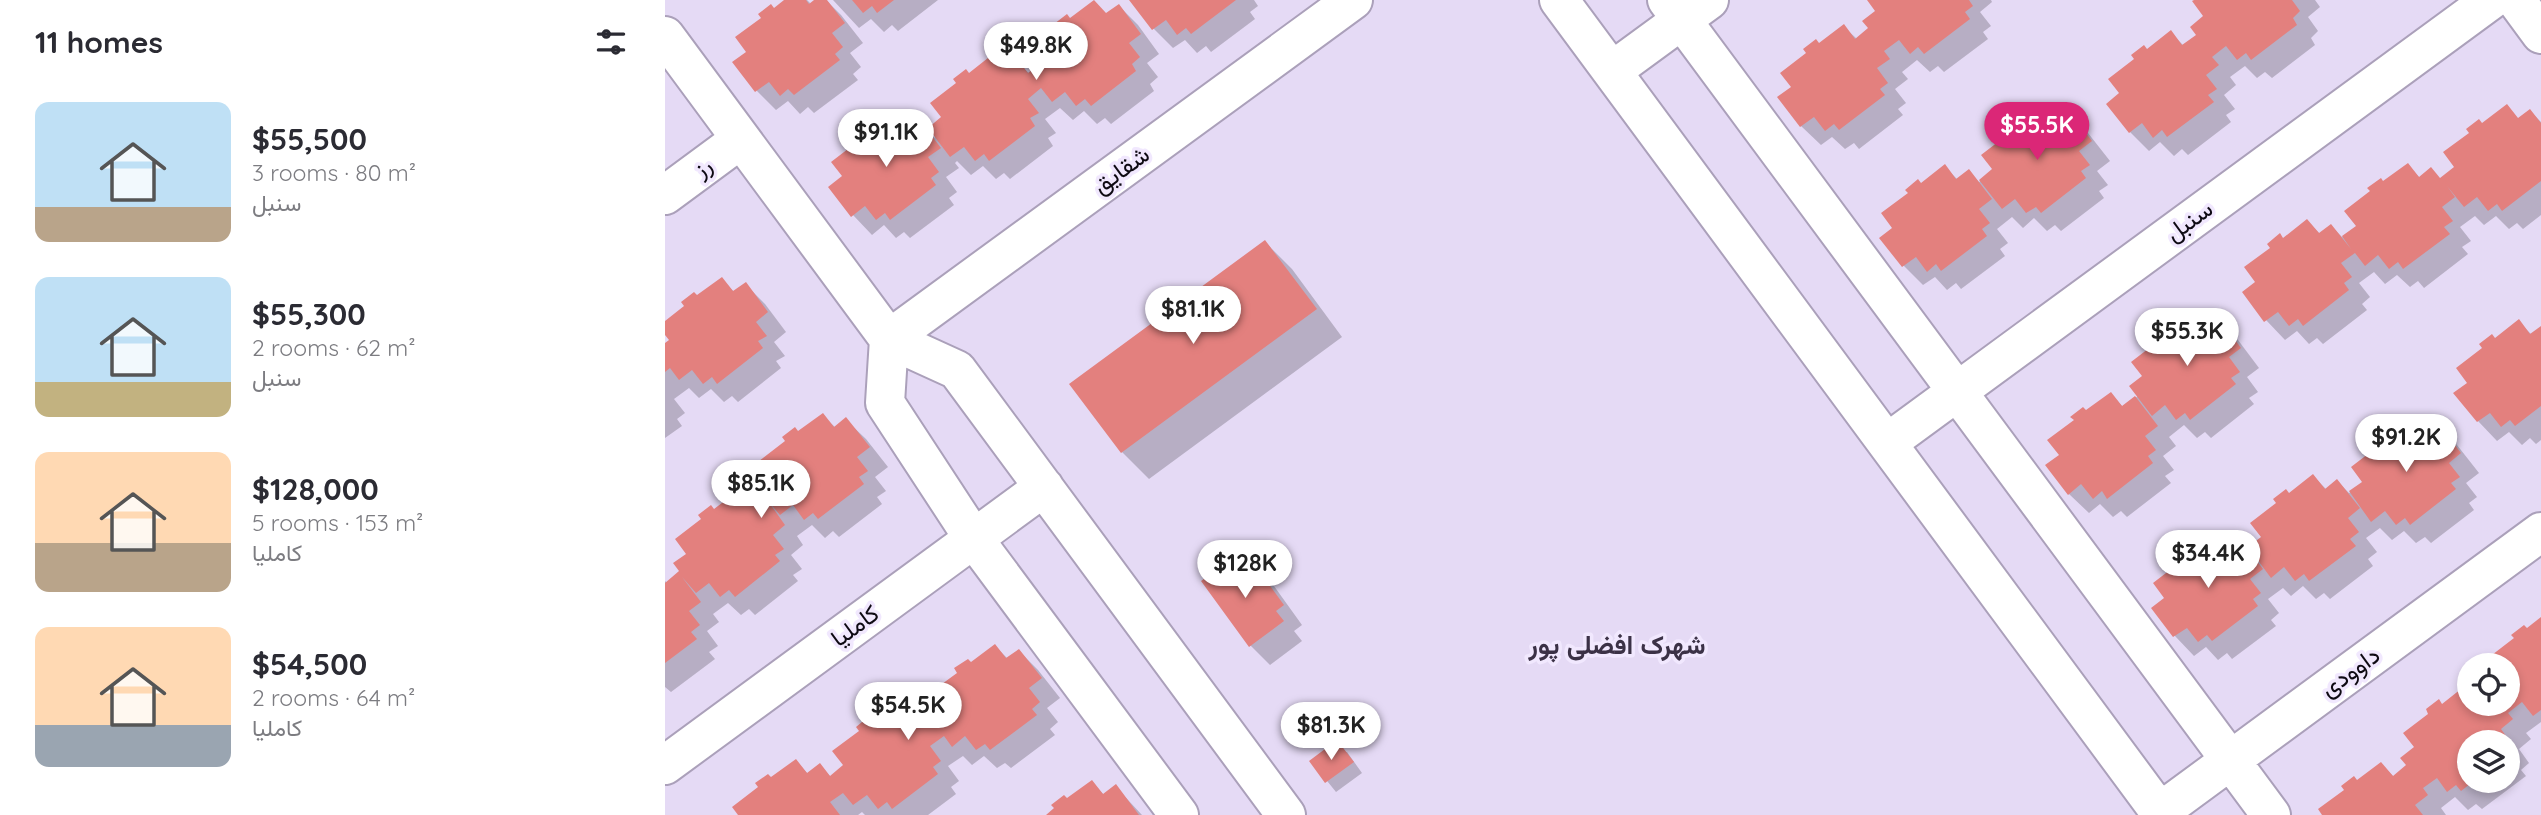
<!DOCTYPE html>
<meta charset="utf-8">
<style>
:root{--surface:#fff;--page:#f7f7f7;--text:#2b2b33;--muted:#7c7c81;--accent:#db2777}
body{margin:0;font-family:Quicksand,Vazirmatn,sans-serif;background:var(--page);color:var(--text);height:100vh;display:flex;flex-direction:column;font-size:26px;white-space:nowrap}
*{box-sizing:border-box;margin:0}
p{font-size:23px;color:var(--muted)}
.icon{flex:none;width:38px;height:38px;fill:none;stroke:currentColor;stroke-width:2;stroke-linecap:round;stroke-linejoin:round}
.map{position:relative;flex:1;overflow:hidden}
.drawer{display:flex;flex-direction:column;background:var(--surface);width:665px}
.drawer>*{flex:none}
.fabs{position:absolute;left:1792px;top:653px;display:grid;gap:14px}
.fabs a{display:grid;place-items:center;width:63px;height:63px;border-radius:50%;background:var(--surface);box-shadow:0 4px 10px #0003;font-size:35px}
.price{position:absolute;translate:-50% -60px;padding:0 16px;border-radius:24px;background:#fff;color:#222;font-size:23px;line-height:46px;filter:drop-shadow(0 2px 4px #0008)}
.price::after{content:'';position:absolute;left:50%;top:42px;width:21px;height:16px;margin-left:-10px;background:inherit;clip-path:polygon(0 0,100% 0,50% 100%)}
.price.on{background:var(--accent);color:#fff}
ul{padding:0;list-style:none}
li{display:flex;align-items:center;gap:21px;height:175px;padding:0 35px}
li span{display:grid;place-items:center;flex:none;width:196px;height:140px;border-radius:14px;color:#555}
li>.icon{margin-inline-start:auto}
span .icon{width:84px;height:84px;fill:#fffc;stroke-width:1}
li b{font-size:30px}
h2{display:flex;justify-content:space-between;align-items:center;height:84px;padding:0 35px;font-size:30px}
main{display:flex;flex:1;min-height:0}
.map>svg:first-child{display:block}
</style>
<main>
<section class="drawer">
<h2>11 homes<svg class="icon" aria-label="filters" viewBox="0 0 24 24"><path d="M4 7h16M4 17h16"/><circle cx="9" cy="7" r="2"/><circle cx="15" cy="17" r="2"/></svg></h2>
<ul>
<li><span style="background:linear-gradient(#bfe0f5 75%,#b9a48a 0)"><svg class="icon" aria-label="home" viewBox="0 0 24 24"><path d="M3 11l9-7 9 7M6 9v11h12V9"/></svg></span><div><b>$55,500</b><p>3 rooms · 80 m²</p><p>سنبل</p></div></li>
<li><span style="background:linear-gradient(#bfe0f5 75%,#c2b280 0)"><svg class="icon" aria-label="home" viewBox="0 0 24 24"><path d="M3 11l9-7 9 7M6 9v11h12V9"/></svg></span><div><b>$55,300</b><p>2 rooms · 62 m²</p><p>سنبل</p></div></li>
<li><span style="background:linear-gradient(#ffd9b3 65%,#b9a48a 0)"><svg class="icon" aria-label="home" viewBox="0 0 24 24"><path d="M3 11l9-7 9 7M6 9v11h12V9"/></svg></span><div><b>$128,000</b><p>5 rooms · 153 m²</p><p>کاملیا</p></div></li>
<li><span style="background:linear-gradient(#ffd9b3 70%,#9aa5b1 0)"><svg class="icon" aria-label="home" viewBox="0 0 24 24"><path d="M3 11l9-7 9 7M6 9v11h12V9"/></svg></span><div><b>$54,500</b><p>2 rooms · 64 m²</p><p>کاملیا</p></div></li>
</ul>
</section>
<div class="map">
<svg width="1876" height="815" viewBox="0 0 1876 815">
<rect width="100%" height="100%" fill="#e5daf5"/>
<path fill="#0003" fill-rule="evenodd" d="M122 0H142L146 4 152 0H161L176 15 198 43 185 53 196 67 188 74 193 80 149 113 143 107 135 114 123 101 111 110 92 91 83 53 109 10Z
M168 0H273L233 31 227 25 219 32 206 19 194 28Z
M468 0H589L593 6 585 12 590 19 546 52 541 46 532 53 520 40 508 48 489 29Z
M1205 0H1326L1327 2 1315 12 1326 26 1318 32 1323 39 1279 72 1273 66 1265 72 1252 60 1237 72 1243 79 1230 89 1241 103 1233 109 1238 115 1194 149 1189 143 1180 149 1167 137 1156 145 1136 126 1128 88 1155 45 1178 26 1192 39 1205 29 1213 11Z
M1532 0H1650L1655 7 1643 17 1653 31 1646 38 1650 45 1607 78 1600 72 1592 78 1580 66 1565 77 1571 85 1559 95 1570 109 1561 115 1566 122 1523 155 1517 149 1509 156 1495 142 1484 151 1465 132 1457 93 1482 51 1506 33 1519 46 1533 35 1541 17Z
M454 6 473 25 494 54 482 63 493 77 485 84 489 91 446 124 440 118 432 124 419 111 408 120 395 108 380 119 391 133 383 138 388 146 345 179 339 173 331 179 318 166 306 175 292 161 290 163 294 168 281 177 292 192 284 198 289 205 245 238 239 232 231 238 219 225 207 235 188 215 179 177 205 134 229 116 242 129 253 121 270 138 279 117 304 75 341 70 352 62 365 74 380 62 405 20 442 14Z
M1380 109 1392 122 1403 114 1423 133 1445 161 1432 171 1443 185 1434 191 1439 198 1396 231 1390 225 1382 231 1369 218 1358 228 1347 217 1332 229 1343 243 1335 249 1340 256 1296 289 1291 283 1282 290 1270 277 1258 285 1239 266 1216 238 1230 228 1256 185 1280 167 1293 180 1304 172 1314 182 1330 170 1355 127Z
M1865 111 1876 122V215L1858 229 1852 223 1844 229 1831 216 1819 225 1810 216 1795 227 1806 241 1797 247 1803 254 1759 288 1753 281 1745 287 1732 275 1720 284 1709 272 1694 283 1705 297 1697 304 1702 310 1658 344 1652 338 1644 344 1632 331 1620 340 1601 320 1593 282 1619 239 1642 221 1655 234 1666 226 1677 237 1693 226 1719 183 1742 165 1755 178 1776 179 1791 167 1817 125 1854 119Z
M600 242 627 269 677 337 484 479 457 452Z
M57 279 69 292 80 284 100 304 121 332 109 342 120 356 111 361 116 368 73 402 67 396 59 402 46 389 34 398 24 388 9 399 20 413 12 419 17 426 0 438V345L7 340 0 332V323Z
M1530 315 1542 328 1553 320 1573 340 1594 368 1582 377 1593 392 1584 398 1589 404 1546 438 1540 432 1532 438 1519 425 1504 437 1511 446 1498 456 1509 470 1500 476 1506 483 1462 517 1456 511 1448 517 1435 504 1424 513 1404 494 1383 466 1396 455 1421 413 1446 394 1458 407 1473 396 1480 376 1505 334Z
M1854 322 1867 335 1876 328V440L1871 444 1865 438 1857 445 1844 432 1832 441 1813 421 1804 383 1831 340Z
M157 415 171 428 181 420 201 439 223 467 210 477 221 491 212 497 217 504 174 537 168 531 160 538 147 525 132 536 138 545 126 555 137 569 128 575 133 581 90 615 84 609 76 615 63 603 48 614 54 622 42 631 53 646 44 652 50 659 6 692 0 687V581L2 583 16 572 24 554 50 511 74 492 87 506 101 495 107 476 133 433Z
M1773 425 1792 445 1814 473 1801 483 1812 497 1804 503 1809 510 1766 543 1760 537 1751 543 1739 531 1727 540 1715 528 1701 538 1712 552 1703 559 1708 566 1665 599 1659 593 1651 599 1638 586 1626 596 1618 588 1603 599 1614 613 1606 620 1611 626 1567 659 1562 653 1553 660 1541 647 1529 656 1510 636 1488 608 1502 598 1528 555 1552 537 1565 550 1575 542 1588 555 1585 548 1599 538 1625 495 1648 476 1662 490 1672 481 1684 493 1700 482 1726 439 1762 434Z
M570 558 583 571 589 566 609 586 637 625 629 631 637 641 605 665 585 645Z
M1876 619V722L1861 733 1866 739 1854 749 1864 763 1856 770 1861 776 1817 809 1811 804 1803 810 1790 797 1776 808 1781 815H1659L1692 782 1716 764 1729 777 1743 765 1751 748 1777 706 1801 687 1804 690V704H1843V665H1830L1862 630ZM1804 742H1843V780H1804Z
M330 646 343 659 354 651 373 670 395 698 382 708 393 722 385 729 390 735 346 768 340 763 332 768 319 756 307 765 298 756 283 766 294 781 286 787 291 794 263 815H200L197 812 193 815H75L106 779 131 761 143 774 154 765 166 777 181 765 207 723 231 705 244 717 255 710 264 719 280 707 306 664Z
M682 752 697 773 671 792 646 761Z
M427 782 439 795 450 786 477 815H383Z"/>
<path fill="#e3807e" d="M119 0H141L144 4 149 0H162L180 23 167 33 178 47 170 54 175 60 129 95 123 89 115 96 104 82 90 92 67 62 81 52 70 37 96 18 93 14 106 4 109 8Z
M187 0H229L212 13 207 6 198 13Z
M429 0 441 13 454 4 476 34 464 43 475 57 467 64 471 71 426 106 420 99 411 106 400 92 387 102 376 88 363 99 374 113 365 118 370 126 324 161 319 154 310 161 299 147 285 157 263 128 276 117 265 103 291 83 288 79 301 69 304 73 328 54 340 68 352 59 363 73 377 62 366 48 392 28 389 24 402 14 405 18Z
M464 0H571L526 34 521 28 512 35 501 20 487 30Z
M1202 0H1304L1308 6 1300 12 1305 19 1259 54 1253 47 1245 54 1234 40 1219 51 1225 59 1212 68 1223 83 1215 89 1220 95 1174 130 1169 124 1160 131 1149 117 1135 127 1112 97 1126 87 1115 73 1141 53 1138 49 1151 39 1154 43 1179 24 1190 39 1203 28 1197 21 1210 11Z
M1529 0H1627L1635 11 1628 18 1632 25 1586 60 1581 53 1572 60 1561 46 1547 57 1554 65 1541 75 1552 89 1543 95 1549 102 1502 137 1497 130 1488 138 1477 123 1464 133 1441 104 1454 93 1443 79 1469 59 1466 55 1479 45 1482 49 1506 30 1517 45 1531 35 1525 27 1538 16 1527 1Z
M1842 104 1853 118 1865 109 1876 123V181L1837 211 1832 204 1823 211 1812 197 1799 207 1782 186 1790 197 1777 207 1788 221 1779 227 1785 234 1738 269 1733 262 1724 269 1713 255 1700 266 1690 253 1676 263 1687 277 1679 283 1684 290 1638 326 1633 319 1624 326 1613 312 1599 322 1577 292 1590 282 1579 267 1605 248 1602 244 1615 233 1618 238 1642 219 1654 233 1666 224 1686 249 1677 236 1691 226 1679 211 1705 191 1702 188 1716 178 1718 181 1743 163 1754 177 1766 167 1775 178 1789 167 1778 152 1804 133 1801 129 1814 119 1817 123Z
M1380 107 1391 121 1404 111 1427 141 1414 151 1425 165 1416 171 1421 178 1376 213 1371 207 1361 213 1350 199 1337 209 1314 180 1327 169 1316 155 1342 135 1339 131 1352 121 1355 125Z
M229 114 240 128 253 118 276 148 263 157 274 172 266 178 271 185 225 220 220 213 211 220 200 206 186 217 163 187 177 176 166 162 192 142 189 138 202 128 205 132Z
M1280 164 1291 179 1304 169 1327 199 1314 209 1325 223 1317 229 1322 236 1276 271 1271 264 1262 272 1251 257 1237 267 1214 238 1227 228 1216 213 1243 193 1240 190 1253 179 1256 183Z
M600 240 652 309 456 453 404 384Z
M57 277 68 291 81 282 103 312 91 322 102 336 93 341 98 348 52 384 47 377 38 384 27 370 14 380 5 368 0 372V343L4 340 0 335V321L19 306 16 302 29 292 32 295Z
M1530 313 1541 327 1554 318 1576 348 1564 357 1575 372 1566 378 1571 384 1525 420 1520 413 1511 420 1500 405 1487 416 1464 386 1477 376 1466 362 1492 342 1489 338 1502 328 1505 331Z
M1854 319 1865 334 1876 326V406L1850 426 1845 420 1836 427 1825 413 1812 422 1788 393 1802 383 1791 368 1817 348 1814 344 1827 334 1830 338Z
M1446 392 1457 406 1470 396 1493 426 1480 436 1491 450 1483 456 1488 463 1442 499 1437 491 1428 499 1416 484 1403 495 1380 465 1394 455 1382 440 1409 420 1405 417 1418 407 1421 410Z
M158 413 169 427 181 417 205 447 192 457 203 471 194 477 199 484 153 519 148 513 139 520 128 505 115 515 103 501 120 525 108 535 119 549 110 555 115 561 70 597 64 590 55 597 44 583 31 593 17 577 36 602 24 611 35 625 26 632 32 639 0 663V583L14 571 8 563 21 554 10 539 36 519 33 515 46 505 49 509 74 490 85 505 98 495 92 486 105 475 94 461 120 441 117 437 130 427 133 431Z
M1749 419 1761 433 1773 423 1796 453 1784 463 1795 477 1786 483 1791 489 1745 525 1740 518 1731 525 1720 511 1706 522 1684 491 1697 482 1686 467 1712 447 1709 444 1722 433 1725 437Z
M1648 474 1660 489 1672 479 1695 508 1683 518 1694 532 1685 539 1691 546 1644 581 1639 574 1630 581 1619 567 1606 578 1583 547 1596 537 1585 523 1611 503 1608 499 1621 489 1624 493Z
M1552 535 1563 549 1575 539 1598 569 1585 579 1596 593 1588 599 1593 606 1547 641 1542 635 1533 642 1522 628 1508 637 1486 608 1499 598 1488 583 1514 563 1511 559 1524 549 1527 554Z
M571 556 582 570 589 564 619 605 611 611 619 621 584 647 536 581Z
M1876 617V710L1868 716 1857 702 1843 713 1848 719 1836 729 1846 743 1843 746V742H1804V780H1810L1796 791 1791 785 1782 792 1772 778 1758 788 1763 795 1750 805 1758 815H1657L1653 809 1679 790 1676 786 1689 776 1692 780 1716 762 1728 776 1741 765 1735 758 1749 747 1738 733 1763 714 1761 709 1774 699 1777 704 1801 685 1804 689V704H1843V665H1828L1823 658 1849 638 1846 635 1859 625 1862 628Z
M330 644 341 658 354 649 377 678 364 688 375 702 367 709 372 715 325 750 320 744 311 750 300 736 287 747 279 736 265 746 276 761 268 767 273 774 227 809 222 802 213 809 202 795 188 805 178 793 165 802 175 815H73L67 807 93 787 90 783 103 774 106 777 131 759 142 773 155 763 165 776 178 765 167 751 194 731 191 727 203 717 207 721 231 702 242 716 255 707 271 728 264 717 277 707 266 692 292 673 289 668 303 659 306 662Z
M672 740 689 762 660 783 644 761Z
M427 780 438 794 451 784 474 815H381L389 808 386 805 399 795 402 798Z"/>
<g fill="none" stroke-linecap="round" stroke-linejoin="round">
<g stroke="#aba0ba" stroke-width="42">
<path id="minor" d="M894 0 1497 815
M1002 0 1606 815
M1851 0 1876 34
M0 36 224 339 292 370 621 815
M947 71 1044 0
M0 195 76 139
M224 339 688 0
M224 339 220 403 309 539 514 815
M1222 443 1826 0
M0 765 379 487
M1495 812 1876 532"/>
</g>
<use href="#minor" stroke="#fff" stroke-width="38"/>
</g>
<g text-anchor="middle" stroke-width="7" stroke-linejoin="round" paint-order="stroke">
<g font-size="24" fill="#0e0a13" stroke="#f1e8fe">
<text transform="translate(38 167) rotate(-36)" y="8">رز</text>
<text transform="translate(456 170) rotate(-36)" y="8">شقایق</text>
<text transform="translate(1524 221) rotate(-36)" y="8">سنبل</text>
<text transform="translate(190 626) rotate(-36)" y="8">کاملیا</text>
<text transform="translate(1685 672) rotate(-36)" y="8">داوودی</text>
</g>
<g font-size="26" font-weight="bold" fill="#3b3146" stroke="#f1e8fe">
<text x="952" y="654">شهرک افضلی ‌پور</text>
</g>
</g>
</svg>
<div class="fabs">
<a><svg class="icon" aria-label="locate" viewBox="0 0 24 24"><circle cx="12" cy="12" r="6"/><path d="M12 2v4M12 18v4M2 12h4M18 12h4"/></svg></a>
<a><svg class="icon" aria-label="layers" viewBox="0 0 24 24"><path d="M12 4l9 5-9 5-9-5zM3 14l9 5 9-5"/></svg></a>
</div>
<b class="price" style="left:371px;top:82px">$49.8K</b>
<b class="price on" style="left:1372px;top:162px">$55.5K</b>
<b class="price" style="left:221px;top:169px">$91.1K</b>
<b class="price" style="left:528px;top:346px">$81.1K</b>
<b class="price" style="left:1522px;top:368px">$55.3K</b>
<b class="price" style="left:1741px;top:474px">$91.2K</b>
<b class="price" style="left:96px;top:520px">$85.1K</b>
<b class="price" style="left:1543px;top:590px">$34.4K</b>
<b class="price" style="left:580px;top:600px">$128K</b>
<b class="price" style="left:243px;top:742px">$54.5K</b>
<b class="price" style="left:666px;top:762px">$81.3K</b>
</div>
</main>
